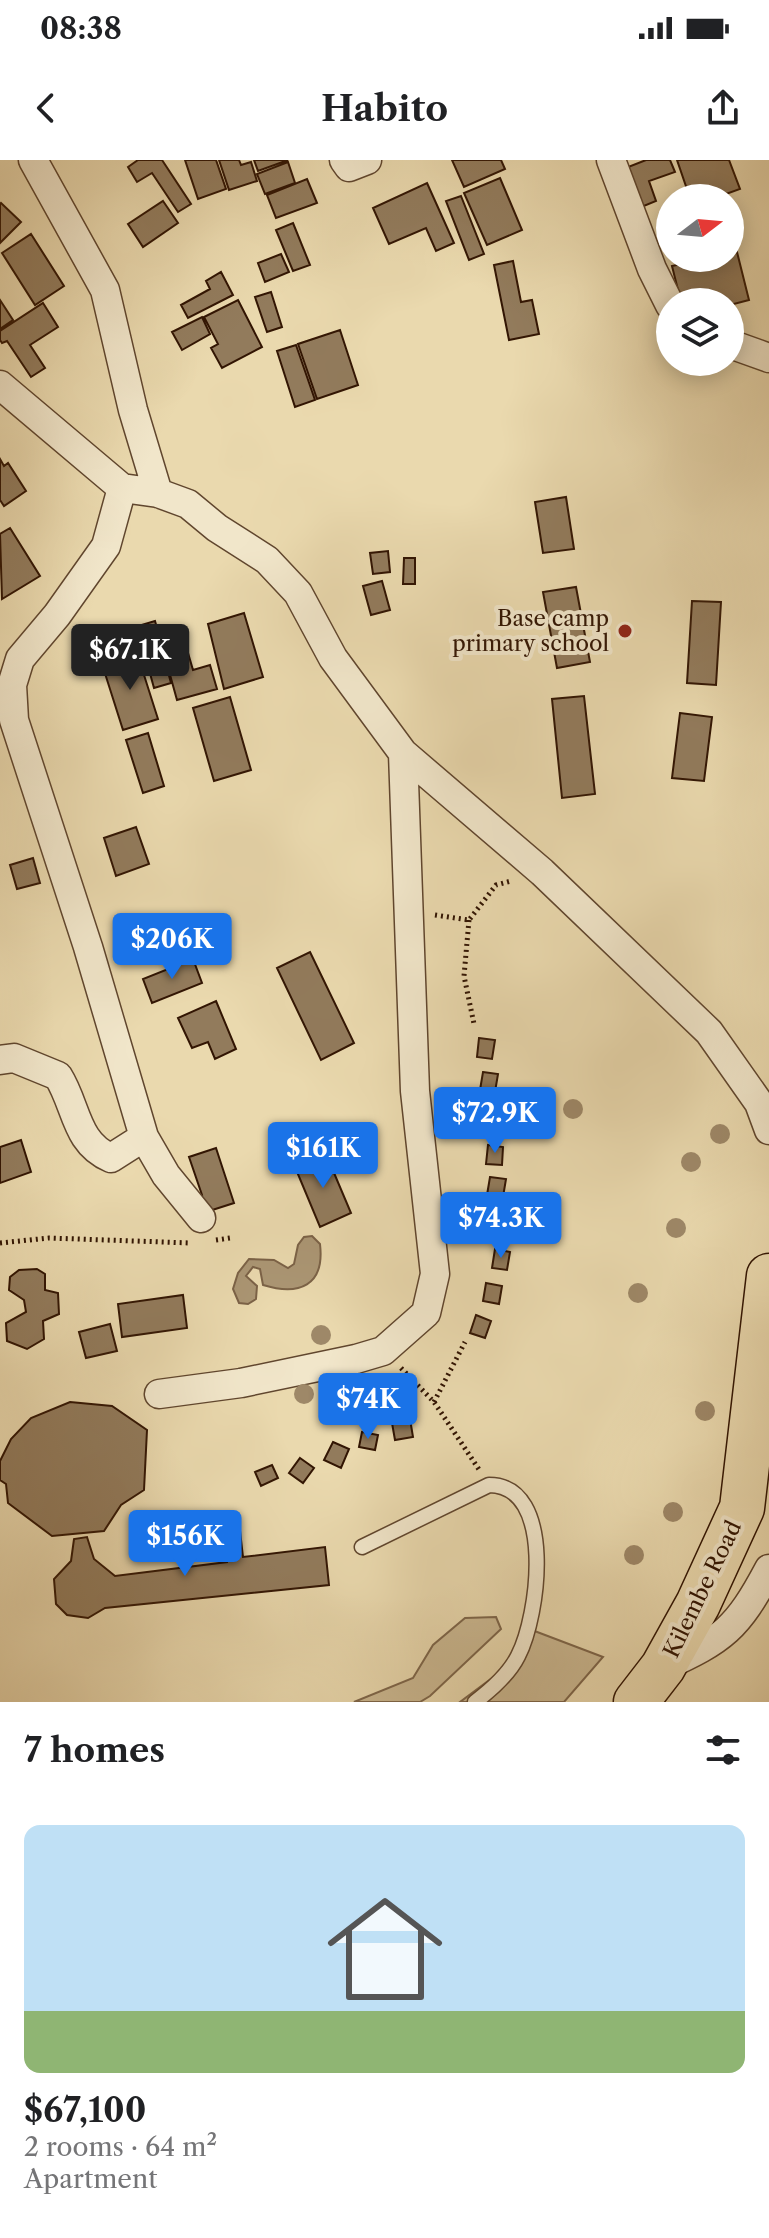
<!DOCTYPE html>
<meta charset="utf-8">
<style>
:root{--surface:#fff;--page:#f6f6f6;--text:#202124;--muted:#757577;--accent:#1a73e8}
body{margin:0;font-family:"Libre Caslon Text",serif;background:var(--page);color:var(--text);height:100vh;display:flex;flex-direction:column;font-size:30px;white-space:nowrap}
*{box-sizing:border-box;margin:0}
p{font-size:26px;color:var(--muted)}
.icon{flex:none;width:44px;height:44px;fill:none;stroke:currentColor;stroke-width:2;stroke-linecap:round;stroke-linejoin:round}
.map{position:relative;height:1542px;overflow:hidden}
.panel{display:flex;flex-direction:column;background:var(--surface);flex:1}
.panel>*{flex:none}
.needle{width:52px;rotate:74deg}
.controls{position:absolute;left:656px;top:24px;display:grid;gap:16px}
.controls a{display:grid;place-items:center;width:88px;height:88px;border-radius:50%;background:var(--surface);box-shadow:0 4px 20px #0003;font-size:40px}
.price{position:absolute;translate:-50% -68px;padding:0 18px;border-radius:8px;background:var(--accent);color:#fff;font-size:26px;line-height:52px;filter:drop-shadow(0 2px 4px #0008)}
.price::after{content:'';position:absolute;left:50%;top:48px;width:24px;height:18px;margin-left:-12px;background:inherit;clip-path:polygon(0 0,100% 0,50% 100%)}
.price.current{background:#222;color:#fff}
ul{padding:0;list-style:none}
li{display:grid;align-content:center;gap:16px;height:424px;padding:0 24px}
li span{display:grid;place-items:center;height:248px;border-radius:16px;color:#555}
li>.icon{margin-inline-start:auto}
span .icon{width:144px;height:144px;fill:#fffc;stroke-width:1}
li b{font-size:34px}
h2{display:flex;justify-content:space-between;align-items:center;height:96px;padding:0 24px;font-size:34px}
.status{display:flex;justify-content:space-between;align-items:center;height:56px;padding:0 40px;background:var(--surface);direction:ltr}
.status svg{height:22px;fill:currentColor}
header{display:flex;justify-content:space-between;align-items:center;height:104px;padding:0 24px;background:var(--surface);font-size:36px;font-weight:800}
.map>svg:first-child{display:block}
</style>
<div class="status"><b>08:38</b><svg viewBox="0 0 49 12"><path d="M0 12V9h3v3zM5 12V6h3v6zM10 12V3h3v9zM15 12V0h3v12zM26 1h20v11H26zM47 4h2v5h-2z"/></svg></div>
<header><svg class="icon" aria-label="back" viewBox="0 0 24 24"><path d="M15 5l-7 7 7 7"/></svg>Habito<svg class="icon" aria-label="share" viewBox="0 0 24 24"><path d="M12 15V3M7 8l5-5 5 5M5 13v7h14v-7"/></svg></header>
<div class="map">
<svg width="769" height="1542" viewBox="0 0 769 1542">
<rect width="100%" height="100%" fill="#ead9ae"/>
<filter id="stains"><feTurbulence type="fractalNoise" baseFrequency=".0025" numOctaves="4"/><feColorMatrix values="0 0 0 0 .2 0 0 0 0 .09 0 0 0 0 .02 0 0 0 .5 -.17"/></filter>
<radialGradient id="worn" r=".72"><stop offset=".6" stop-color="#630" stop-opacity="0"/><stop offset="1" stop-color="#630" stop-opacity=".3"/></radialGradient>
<path fill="#cbb891" stroke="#7e664a" stroke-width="2" d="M496 1457 501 1469 430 1536 420 1542H354L413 1518 433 1485 465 1458Z
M524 1467 603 1497 564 1542H460L508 1506Z"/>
<path fill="#ab9674" stroke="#7b6247" stroke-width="2" d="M312 1076 320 1084C325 1126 299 1136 263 1125L260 1109 253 1107 246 1116 257 1126 256 1139 248 1144 239 1143 233 1129 238 1113 249 1099 274 1100 288 1108 294 1104 298 1085 304 1077Z"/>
<path fill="#927b5c" stroke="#321503" stroke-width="2" d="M138 0H162L191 44 178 52 152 13 137 22 128 7Z
M185 0H216L226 29 198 39Z
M219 0H239L241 5 251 2 257 21 229 30Z
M254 0H288L258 11Z
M452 0H501L505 9 464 27Z
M646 0H670L675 12 649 21 656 41 639 48 623 9Z
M677 0H729L740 29 715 38H690Z
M288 2 295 23 265 34 257 14Z
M500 18 522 70 487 85 464 33Z
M307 19 317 43 276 58 267 35Z
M427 23 454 83 436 91 426 68 389 84 373 48Z
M461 36 484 94 469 100 446 41Z
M163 41 178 63 143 87 128 64Z
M1 43 21 62 0 83V44Z
M293 63 310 105 293 111 276 70Z
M730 64 749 140 730 145V142H681L672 106 691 102 690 98H730Z
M31 74 64 126 35 145 2 93Z
M281 94 289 112 265 122 258 103Z
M513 101 521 142 532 140 539 174 509 180 494 105Z
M221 112 233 135 188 158 181 145 210 129 206 121Z
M271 132 282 167 267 172 255 137Z
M0 140 13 160 0 169Z
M238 140 262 187 222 208 211 188 218 184 204 157Z
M43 143 58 167 30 185 45 208 31 217 7 181 2 183 0 180V171Z
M202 157 210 174 182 190 172 172Z
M340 170 358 225 317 239 298 184Z
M296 185 315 240 295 247 277 191Z
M0 299 4 306 8 303 26 331 4 346 0 340Z
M566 337 574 389 543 393 535 342Z
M10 368 40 416 2 439 0 374Z
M388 391 390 412 373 414 370 393Z
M404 398H415V424H403Z
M382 421 390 450 371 455 363 426Z
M576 427 590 502 557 508 543 432Z
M692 441 721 442 716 525 687 523Z
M244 453 263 517 224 529 208 464Z
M155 461 161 482 141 488 135 467Z
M186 486 193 510 210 505 217 529 177 540 164 493Z
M162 490 171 523 154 528 145 495Z
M137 493 158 559 123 570 102 504Z
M584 536 595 634 562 638 552 539Z
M230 537 251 610 214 621 193 548Z
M680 553 712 557 704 621 672 618Z
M148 573 164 626 143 633 126 580Z
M136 667 149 704 116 716 104 678Z
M33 698 40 723 17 729 10 705Z
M310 792 354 883 321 900 277 808Z
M193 799 202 823 152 843 143 819Z
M216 841 236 889 215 899 208 882 192 888 178 858Z
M479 878 495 880 492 899 477 897Z
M483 912 498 914 495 932 480 930Z
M486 950 502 952 500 970 484 969Z
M21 980 31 1012 0 1023V987Z
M488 985 503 987 502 1005 486 1004Z
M216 988 234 1043 203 1053 198 1037 202 1035 189 997Z
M326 994 351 1053 320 1067 295 1007Z
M490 1017 506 1019 503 1037 487 1035Z
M493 1054 509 1056 507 1075 491 1073Z
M495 1089 510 1092 507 1110 492 1108Z
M37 1109 45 1114V1130L58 1133 59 1154 43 1161 44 1179 27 1189 7 1181 6 1163 26 1152 24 1140 9 1130 10 1117 19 1110Z
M486 1123 502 1126 499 1144 483 1141Z
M183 1135 187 1168 122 1177 118 1144Z
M476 1155 491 1161 485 1178 470 1173Z
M110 1164 117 1191 86 1198 79 1172Z
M70 1242 112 1246 147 1270 144 1330 121 1345 104 1371 52 1376 8 1343 6 1324 0 1320V1301L11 1279 31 1258Z
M410 1259 413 1277 395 1280 392 1263Z
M362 1272 378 1275 375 1290 359 1287Z
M333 1282 349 1289 341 1308 324 1300Z
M300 1298 314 1308 303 1323 289 1313Z
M272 1305 278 1318 261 1326 255 1312Z
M225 1362H239L243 1397 325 1387 329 1425 105 1448 88 1458 67 1455 56 1444 54 1419 71 1401 74 1379 87 1377 94 1399 115 1416 227 1402Z"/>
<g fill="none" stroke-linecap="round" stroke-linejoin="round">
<g stroke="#60462e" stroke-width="17">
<path id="service" d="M362 1387 489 1325C556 1325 539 1456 518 1496 509 1514 491 1530 475 1542"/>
</g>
<g stroke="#60462e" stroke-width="31">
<path id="minor" d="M33 0 105 130 133 250 158 333
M344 0 349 7 367 0
M611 0 652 109 670 145
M730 184 769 198
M0 225 122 328 158 333 188 344 217 368 267 400 298 433 333 498 403 593 542 712 709 872 759 943 769 970
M122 328 106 386 57 455 20 499 12 525 14 560 88 787 144 977 166 1015 201 1058
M0 900 14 898 58 916C77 946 75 983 111 998L144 977
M159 1234 241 1223 356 1199 383 1191 426 1153 435 1114 415 931 403 593
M663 1507C724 1479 737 1469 769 1409"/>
</g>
<g stroke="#321503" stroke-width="47">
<path id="primary" d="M636 1542 663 1507 698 1444 742 1348 769 1116"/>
</g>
<path stroke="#321503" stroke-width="5" stroke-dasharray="2 4" stroke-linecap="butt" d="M435 755 469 760 496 725 511 721
M469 760 464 816 474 864
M216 1080 230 1078
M0 1083 49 1078 191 1083
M401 1208 434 1242 480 1311
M434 1242 465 1182"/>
<use href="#service" stroke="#f1e6ca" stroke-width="14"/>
<use href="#minor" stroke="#f1e6ca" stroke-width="28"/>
<use href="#primary" stroke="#ead9ae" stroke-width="44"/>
</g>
<g fill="#9e8868">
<circle cx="573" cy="949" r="10"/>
<circle cx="720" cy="974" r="10"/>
<circle cx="691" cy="1002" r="10"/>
<circle cx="676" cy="1068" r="10"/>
<circle cx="638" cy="1133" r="10"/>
<circle cx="321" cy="1175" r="10"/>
<circle cx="304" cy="1234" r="10"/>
<circle cx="705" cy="1251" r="10"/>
<circle cx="673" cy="1352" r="10"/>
<circle cx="634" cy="1395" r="10"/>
</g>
<circle fill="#8f2418" stroke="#f1e6ca" stroke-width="3" cx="625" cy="471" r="8"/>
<g text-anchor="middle" stroke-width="8" stroke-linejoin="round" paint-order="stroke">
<g font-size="22" fill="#321503" stroke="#f1e6ca" text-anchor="end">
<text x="609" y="466">Base camp<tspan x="609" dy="25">primary school</tspan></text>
</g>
<g font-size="22" fill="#321503" stroke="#f1e6ca">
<text transform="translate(702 1429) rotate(-64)" y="8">Kilembe Road</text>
</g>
</g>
<rect width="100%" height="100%" filter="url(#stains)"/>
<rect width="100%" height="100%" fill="url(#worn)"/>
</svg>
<div class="controls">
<a><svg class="needle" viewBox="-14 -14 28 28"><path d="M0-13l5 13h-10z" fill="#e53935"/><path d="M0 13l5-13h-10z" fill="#757577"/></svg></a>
<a><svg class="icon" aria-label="layers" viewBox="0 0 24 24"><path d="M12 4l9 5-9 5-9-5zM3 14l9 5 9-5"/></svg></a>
</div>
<b class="price current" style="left:130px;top:532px">$67.1K</b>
<b class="price" style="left:172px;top:821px">$206K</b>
<b class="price" style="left:495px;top:995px">$72.9K</b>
<b class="price" style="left:323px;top:1030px">$161K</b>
<b class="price" style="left:501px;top:1100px">$74.3K</b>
<b class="price" style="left:368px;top:1281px">$74K</b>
<b class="price" style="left:185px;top:1418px">$156K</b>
</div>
<section class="panel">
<h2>7 homes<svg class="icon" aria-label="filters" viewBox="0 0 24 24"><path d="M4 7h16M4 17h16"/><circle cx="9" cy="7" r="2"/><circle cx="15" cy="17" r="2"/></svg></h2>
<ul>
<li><span style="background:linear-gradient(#bfe0f5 75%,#8fb573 0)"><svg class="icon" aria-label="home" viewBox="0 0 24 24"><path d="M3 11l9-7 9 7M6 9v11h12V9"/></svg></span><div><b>$67,100</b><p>2 rooms · 64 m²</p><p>Apartment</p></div></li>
</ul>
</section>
